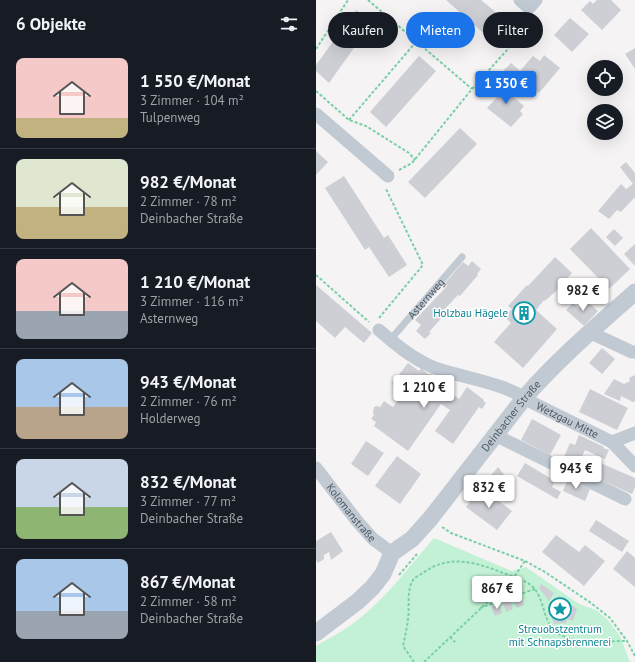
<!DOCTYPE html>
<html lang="de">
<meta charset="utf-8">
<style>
:root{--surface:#171b24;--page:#20242c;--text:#f1f3f6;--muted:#9ea1a6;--line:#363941;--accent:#1a73e8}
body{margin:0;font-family:"PT Sans",sans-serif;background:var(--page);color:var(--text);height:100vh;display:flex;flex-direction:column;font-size:15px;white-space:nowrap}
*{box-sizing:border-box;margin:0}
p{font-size:13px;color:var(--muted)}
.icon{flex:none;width:22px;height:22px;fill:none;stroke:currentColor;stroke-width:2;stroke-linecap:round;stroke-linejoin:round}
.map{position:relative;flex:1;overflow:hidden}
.panel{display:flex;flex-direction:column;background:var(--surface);width:316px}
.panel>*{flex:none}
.hud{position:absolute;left:12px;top:12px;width:247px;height:36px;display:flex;gap:8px}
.tools{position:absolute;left:271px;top:60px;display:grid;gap:8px}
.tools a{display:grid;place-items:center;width:36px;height:36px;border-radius:50%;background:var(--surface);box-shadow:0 4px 16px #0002;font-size:20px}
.price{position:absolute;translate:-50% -34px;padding:0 9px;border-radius:4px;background:#fff;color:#222;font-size:13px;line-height:26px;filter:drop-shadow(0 1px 2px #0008)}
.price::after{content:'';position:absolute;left:50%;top:24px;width:12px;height:9px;margin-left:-6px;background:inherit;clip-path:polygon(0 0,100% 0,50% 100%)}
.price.active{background:var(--accent);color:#fff}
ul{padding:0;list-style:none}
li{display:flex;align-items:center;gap:12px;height:100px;padding:0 16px}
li+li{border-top:1px solid var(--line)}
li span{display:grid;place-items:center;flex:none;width:112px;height:80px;border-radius:8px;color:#555}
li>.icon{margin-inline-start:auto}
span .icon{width:48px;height:48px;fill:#fffc;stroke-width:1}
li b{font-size:17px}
h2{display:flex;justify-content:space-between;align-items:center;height:48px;padding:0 16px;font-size:17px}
.pill{padding:0 14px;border-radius:18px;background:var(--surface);box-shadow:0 4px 16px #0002;font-size:14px;line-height:36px}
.pill.active{background:var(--accent);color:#fff}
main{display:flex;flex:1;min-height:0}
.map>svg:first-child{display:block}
</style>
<main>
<section class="panel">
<h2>6 Objekte<svg class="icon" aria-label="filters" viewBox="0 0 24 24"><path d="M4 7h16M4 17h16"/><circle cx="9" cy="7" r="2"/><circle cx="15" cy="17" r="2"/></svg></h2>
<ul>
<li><span style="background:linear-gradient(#f6c9c9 75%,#c2b280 0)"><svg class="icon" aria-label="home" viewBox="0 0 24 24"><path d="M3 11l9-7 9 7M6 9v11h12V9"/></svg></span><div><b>1 550 €/Monat</b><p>3 Zimmer · 104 m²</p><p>Tulpenweg</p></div></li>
<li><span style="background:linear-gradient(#dfe7d0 60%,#c2b280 0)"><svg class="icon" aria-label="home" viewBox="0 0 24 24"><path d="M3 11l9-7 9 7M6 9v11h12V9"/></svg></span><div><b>982 €/Monat</b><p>2 Zimmer · 78 m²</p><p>Deinbacher Straße</p></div></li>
<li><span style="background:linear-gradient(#f6c9c9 65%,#9aa5b1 0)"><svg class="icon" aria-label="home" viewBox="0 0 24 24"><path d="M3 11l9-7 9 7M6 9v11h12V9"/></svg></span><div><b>1 210 €/Monat</b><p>3 Zimmer · 116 m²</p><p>Asternweg</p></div></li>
<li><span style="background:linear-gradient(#a9c7e8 60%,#b9a48a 0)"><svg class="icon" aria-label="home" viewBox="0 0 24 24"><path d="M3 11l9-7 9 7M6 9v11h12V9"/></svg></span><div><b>943 €/Monat</b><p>2 Zimmer · 76 m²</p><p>Holderweg</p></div></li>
<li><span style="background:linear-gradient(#c9d6e8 60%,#8fb573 0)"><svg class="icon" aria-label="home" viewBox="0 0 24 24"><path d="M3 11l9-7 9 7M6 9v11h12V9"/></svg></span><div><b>832 €/Monat</b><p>3 Zimmer · 77 m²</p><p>Deinbacher Straße</p></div></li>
<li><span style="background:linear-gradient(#a9c7e8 65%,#9aa5b1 0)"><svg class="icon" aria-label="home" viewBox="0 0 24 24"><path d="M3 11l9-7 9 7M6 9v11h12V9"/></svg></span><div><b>867 €/Monat</b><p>2 Zimmer · 58 m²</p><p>Deinbacher Straße</p></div></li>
</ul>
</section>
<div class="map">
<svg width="319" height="662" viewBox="0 0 319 662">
<rect width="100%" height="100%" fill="#f5f3f3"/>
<path fill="#c3f1d5" d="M118 538 196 571 210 567 263 604 280 610 291 619 304 636 314 662H0V646C11 639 24 633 35 625 67 602 92 568 118 538Z"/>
<path fill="#cdcfd5" d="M130 0H165L188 19 172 37Z
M281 0H295L305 10 286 30 265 10 274 1 277 4Z
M40 10 57 21 13 83 0 71V65Z
M254 18 273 34 256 52 238 35Z
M319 48V69L309 54Z
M228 55 244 68 223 93 205 78 201 83 187 71 195 63 204 71 217 56 224 61Z
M103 56 120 71 70 127 54 112Z
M184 81 198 92 195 95 208 106 204 111 207 114 195 127 171 108 184 94 178 89Z
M144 128 161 144 109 198 92 182Z
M0 151 12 162 0 175Z
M310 162 319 173V199L318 198 305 212 301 210 293 219 282 211 305 184 310 189 317 184 304 167Z
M28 176 68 238 72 235 91 265 73 277 53 247 49 250 9 188Z
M275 228 314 269 293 289 254 249Z
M298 229 307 238 299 246 290 237Z
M319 244V266L308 254Z
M239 257 256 273 240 291 229 301 228 300 220 310 241 329 207 368 178 342 195 323 189 317 196 309 192 306 211 285 212 286Z
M156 261 165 269 161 274 162 275 144 296 142 295 128 310 131 312 113 332 115 333 109 339 100 331 105 325 99 320 131 286 129 283 147 262 152 266Z
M0 285 56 333 48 343 29 327 19 338 0 321Z
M270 300 282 311 268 326 250 310 257 303 263 308Z
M286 348 299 359 286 374 273 363Z
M92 363 103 371 105 368 112 374H116L115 382 123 387 125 385 143 399 151 387 168 400 167 401 170 403 166 409 163 407 137 444 119 431 134 410 125 404 92 451 58 426 60 422 55 419 58 415 57 412 58 407 61 406 64 407 68 401 77 407 91 389 85 385 83 389 76 384Z
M319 375V401L317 402 305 396 304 401 288 394 298 379 308 384 314 381 313 378Z
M274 389 312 408 301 430 263 412Z
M216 419 245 435 234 455 205 440Z
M263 435 288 447 287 448 293 450 289 459 269 450 260 470 245 464 254 443 259 445Z
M50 441 68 453 52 476 35 464Z
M81 456 105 474 84 504 59 486Z
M282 462 319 478V487L316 494 276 476Z
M209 463 239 481 236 487 245 492 241 499 201 476Z
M182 467 190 477 177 492 168 484Z
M252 479 274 489 269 501 247 491Z
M165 488 196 511 181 530 150 507Z
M280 520 313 541 306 552 273 531Z
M15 532 27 551 15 560 13 552 8 555V559L2 563 0 560V541Z
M240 535 263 552 269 545 289 561 268 586 226 552Z
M311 551 319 558V587L297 569Z
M225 584 238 593 233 601 223 588Z
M205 596 208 605 201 608 197 599Z
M243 596 261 609 257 621 251 619 250 623 238 624 234 612 238 608 234 603Z
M194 600 197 609 190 612 187 603Z
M183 604 186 613 179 616 175 607Z"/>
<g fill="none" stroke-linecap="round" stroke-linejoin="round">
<path stroke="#7ad0a6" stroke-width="2" stroke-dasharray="3 2" stroke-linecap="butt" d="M52 0 156 89
M0 49 32 0
M0 91 33 120 50 126 93 153 99 160
M33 120 100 42
M83 170 96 163 156 89 217 21
M0 275 53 322
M63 318 107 265 70 189
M126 527 135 533 209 561 229 572 275 603 294 618 311 641 319 656
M83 575 101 554
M164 608 219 589
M134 637 139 642
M98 662 87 646C89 637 91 628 92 619 94 607 90 591 97 580 99 577 104 575 107 573 134 553 162 563 190 574 200 577 209 580 217 587 230 601 226 624 243 634 263 645 289 641 311 641
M108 662 198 577 209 561"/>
<path stroke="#c1cad2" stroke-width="7" id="s1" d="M74 340 146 257"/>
<g stroke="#c1cad2" stroke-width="13">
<path d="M204 0 213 8 220 0"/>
<path d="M0 114 72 176"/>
<path id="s2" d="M63 330C81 346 102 363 125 370 158 380 188 383 217 403L296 442 319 466"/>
<path d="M273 332 316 352H319"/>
<path d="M179 435 309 499"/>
<path d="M296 442 319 433"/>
<path id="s3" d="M0 468 41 521 57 539 76 553"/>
</g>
<path stroke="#c1cad2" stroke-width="17" id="s4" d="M0 633 41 602 56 588 67 574 76 553 96 539 114 519 209 397C242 359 281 326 319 292"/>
</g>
<defs>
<g id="building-ring" transform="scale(1.15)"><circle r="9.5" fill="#fff" stroke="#0f9aa8" stroke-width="1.5"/><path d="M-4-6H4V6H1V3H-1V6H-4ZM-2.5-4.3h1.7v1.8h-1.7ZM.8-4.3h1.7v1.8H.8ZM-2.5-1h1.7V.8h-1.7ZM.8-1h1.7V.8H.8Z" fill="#0f9aa8"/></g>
<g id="sight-ring" transform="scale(1.15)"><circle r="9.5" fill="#fff" stroke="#0f9aa8" stroke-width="1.5"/><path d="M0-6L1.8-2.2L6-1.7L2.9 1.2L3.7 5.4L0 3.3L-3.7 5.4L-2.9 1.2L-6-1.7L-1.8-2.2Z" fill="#0f9aa8"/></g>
</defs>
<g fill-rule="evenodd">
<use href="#building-ring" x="208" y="313"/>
<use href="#sight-ring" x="244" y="609"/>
</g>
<g text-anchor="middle" stroke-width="3" stroke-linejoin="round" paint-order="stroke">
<g font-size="11" fill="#4a5661" stroke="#fff">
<text dy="4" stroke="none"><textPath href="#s1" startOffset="55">Asternweg</textPath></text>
<text dy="4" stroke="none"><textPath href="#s4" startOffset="295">Deinbacher Straße</textPath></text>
<text dy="4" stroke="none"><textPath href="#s2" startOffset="211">Wetzgau Mitte</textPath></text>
<text dy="4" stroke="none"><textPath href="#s3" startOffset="57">Kolomanstraße</textPath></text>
</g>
<g font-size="11" fill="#0d838f" stroke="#fff" text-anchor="end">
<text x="192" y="317">Holzbau Hägele</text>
<text x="244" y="633" text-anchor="middle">Streuobstzentrum<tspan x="244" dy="13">mit Schnapsbrennerei</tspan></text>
</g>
</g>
</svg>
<div class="tools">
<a><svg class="icon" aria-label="locate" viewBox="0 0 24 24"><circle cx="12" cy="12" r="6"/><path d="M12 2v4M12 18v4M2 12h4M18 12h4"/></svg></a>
<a><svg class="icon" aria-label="layers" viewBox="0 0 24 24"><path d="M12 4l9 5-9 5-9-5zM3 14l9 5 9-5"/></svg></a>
</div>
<b class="price active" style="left:190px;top:105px">1 550 €</b>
<b class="price" style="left:267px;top:312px">982 €</b>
<b class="price" style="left:108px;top:409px">1 210 €</b>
<b class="price" style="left:260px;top:490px">943 €</b>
<b class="price" style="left:173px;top:509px">832 €</b>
<b class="price" style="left:181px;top:610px">867 €</b>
<div class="hud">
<a class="pill">Kaufen</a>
<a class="pill active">Mieten</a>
<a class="pill">Filter</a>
</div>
</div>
</main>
